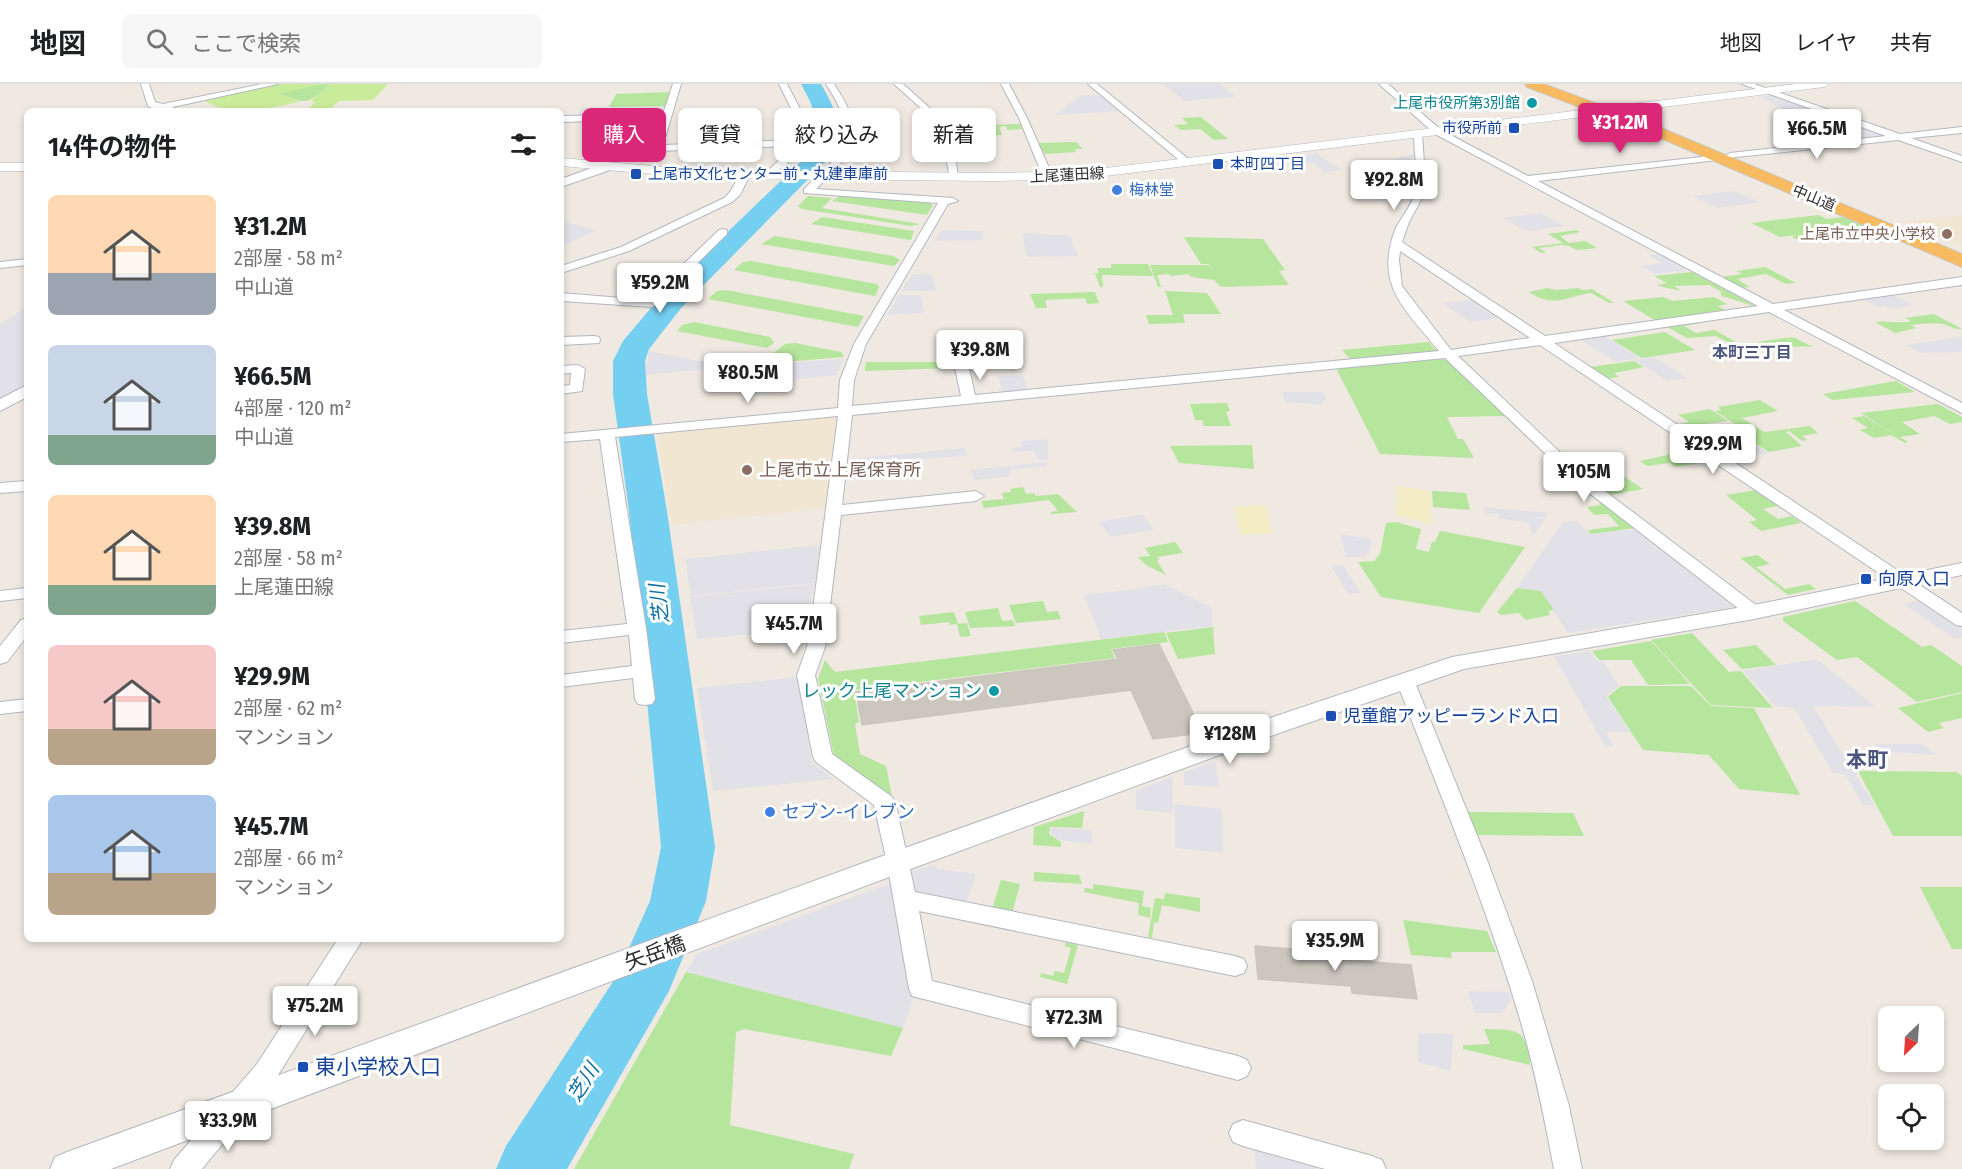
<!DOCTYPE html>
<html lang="ja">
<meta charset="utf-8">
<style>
:root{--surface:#fff;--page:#f6f6f6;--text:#202124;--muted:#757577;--line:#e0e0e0;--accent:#db2777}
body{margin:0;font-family:"Fira Sans Condensed","Noto Sans JP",sans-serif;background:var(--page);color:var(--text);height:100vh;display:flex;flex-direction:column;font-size:22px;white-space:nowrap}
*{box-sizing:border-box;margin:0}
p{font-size:20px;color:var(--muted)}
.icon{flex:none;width:33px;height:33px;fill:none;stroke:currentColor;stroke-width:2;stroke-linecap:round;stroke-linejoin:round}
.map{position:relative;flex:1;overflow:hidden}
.details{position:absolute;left:24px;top:24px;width:540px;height:834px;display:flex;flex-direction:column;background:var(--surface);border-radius:9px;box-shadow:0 3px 9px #0003}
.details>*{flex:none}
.guide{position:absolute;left:582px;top:24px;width:570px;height:54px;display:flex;gap:12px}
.needle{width:39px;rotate:205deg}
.fabs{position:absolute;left:1878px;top:922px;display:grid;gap:12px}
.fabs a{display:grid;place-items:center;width:66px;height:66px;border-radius:9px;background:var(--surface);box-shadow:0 3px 9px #0003;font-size:30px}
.price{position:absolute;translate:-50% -51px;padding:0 14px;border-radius:6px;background:#fff;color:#222;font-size:20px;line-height:39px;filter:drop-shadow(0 2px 3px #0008)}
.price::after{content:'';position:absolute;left:50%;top:36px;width:18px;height:14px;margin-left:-9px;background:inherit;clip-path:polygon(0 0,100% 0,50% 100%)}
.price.selected{background:var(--accent);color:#fff}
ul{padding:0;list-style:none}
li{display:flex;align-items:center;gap:18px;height:150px;padding:0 24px}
li span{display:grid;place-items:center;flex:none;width:168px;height:120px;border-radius:9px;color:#555}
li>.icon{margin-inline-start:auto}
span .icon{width:72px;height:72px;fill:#fffc;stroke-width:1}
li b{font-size:26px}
h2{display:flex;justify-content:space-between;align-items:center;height:72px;padding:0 24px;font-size:26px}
.tag{padding:0 21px;border-radius:9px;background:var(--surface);box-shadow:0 3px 9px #0003;font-size:21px;line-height:54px}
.tag.selected{background:var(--accent);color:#fff}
header{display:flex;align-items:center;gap:36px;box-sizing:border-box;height:84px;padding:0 30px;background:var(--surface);border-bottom:2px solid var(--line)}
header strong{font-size:28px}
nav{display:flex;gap:33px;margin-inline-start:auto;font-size:21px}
.search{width:420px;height:54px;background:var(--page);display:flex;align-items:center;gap:15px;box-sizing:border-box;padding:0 21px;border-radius:9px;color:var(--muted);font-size:22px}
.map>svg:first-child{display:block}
</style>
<header>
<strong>地図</strong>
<div class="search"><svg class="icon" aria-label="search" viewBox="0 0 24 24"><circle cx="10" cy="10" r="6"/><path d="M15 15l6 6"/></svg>ここで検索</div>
<nav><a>地図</a><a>レイヤ</a><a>共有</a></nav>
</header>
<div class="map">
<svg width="1962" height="1085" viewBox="0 0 1962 1085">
<rect width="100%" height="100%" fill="#efe9e1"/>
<path fill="#e3e1e8" d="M1163 0H1220L1236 13 1185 17Z
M1081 11 1103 12 1122 27 1056 31Z
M1773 11 1829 31 1810 33 1795 27H1787L1760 13Z
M667 22 664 30 578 32 583 24Z
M1862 42 1890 52 1847 57 1836 53 1849 51 1833 45Z
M1316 69 1333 81 1343 85 1325 89 1313 79 1299 80 1295 72Z
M1416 69V73L1395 81 1417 84 1416 87 1389 85 1382 90 1384 91 1382 96 1355 92 1374 87 1354 79 1391 76Z
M1734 107 1760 118 1718 124 1692 112Z
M1540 129 1565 142 1542 145 1539 144 1541 146 1526 147 1503 134Z
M561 136 597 147 565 160 561 159Z
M941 146 982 147 983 156 934 157Z
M1022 149 1070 152 1078 172 1027 173Z
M1658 170 1685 184V186L1655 190 1641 182 1662 179 1648 171Z
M913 190H932L936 207H901Z
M899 211H921L924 229 888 231Z
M1893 211 1914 221 1892 225 1885 222 1879 223 1862 215Z
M1472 216 1499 234 1470 238 1443 219Z
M27 223V300L0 317V240Z
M1604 252 1640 274 1616 278 1580 256Z
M1962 253V267L1960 268 1920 269 1906 261Z
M649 267 728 283 645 291Z
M1654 273 1687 294 1667 297 1635 276Z
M843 275 837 291 772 298 770 280Z
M1023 291 1028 308 1002 309 998 292Z
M1282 308H1323L1327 317H1322L1324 321 1285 318Z
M1743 353 1769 369 1730 377 1704 360Z
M1048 355V376H1039L1034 367 1013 368 1011 364 1022 363 1021 357Z
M965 364 967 372 900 376V378L867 381 866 384 848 385 850 375Z
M1048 378 1047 382 1009 386 1011 392 975 396 970 386Z
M1484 423 1549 429 1545 434 1520 432 1545 435 1533 452 1529 439 1499 434 1498 429 1485 430Z
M1142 430 1154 446 1111 453 1099 438Z
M1577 437 1591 450 1637 445 1732 517 1733 523 1568 549 1541 507 1517 504 1563 438Z
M1340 450 1371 455 1369 469 1363 473H1346Z
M820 461 815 499 691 512 685 475Z
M1343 481 1361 509 1348 510 1331 482Z
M814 500 805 546 697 555 690 513Z
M1164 500 1212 524V542L1101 555 1084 511 1136 505 1137 507V505Z
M1921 516 1962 544V553L1955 555 1904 520Z
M1590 567 1597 577H1603L1619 602 1606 612 1630 648H1606L1614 662H1605L1554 572Z
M1817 575 1876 623 1813 622 1875 722 1863 721 1845 690 1833 689 1794 624 1775 622 1743 587Z
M798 593 812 679 834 695 713 707 697 604Z
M1874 660H1922L1937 671 1880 667Z
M1216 677 1219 703 1184 701V688Z
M1172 693 1173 729 1136 726V706Z
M1175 720 1222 725 1223 769 1175 764Z
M1051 744 1092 746V760L1060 756 1051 750Z
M934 780 938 785 976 790 965 821 913 810 908 789Z
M891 799 914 912 903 944 686 888 697 870Z
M1467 907 1509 908 1512 915 1502 929H1475Z
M1418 949 1453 950 1451 987 1418 978Z
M1255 1065 1318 1080 1317 1085H1256Z"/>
<path fill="#f0e6d1" d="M1962 131V162L1902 138Z
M828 332 837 336 825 424 672 441 657 348Z"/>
<path fill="#b6e59e" d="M321 0H330C307 21 307 21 278 9Z
M671 8 666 22 609 23 616 10Z
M1201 33 1228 55 1214 56 1200 45 1181 46 1174 41 1188 40 1182 34Z
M1020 40 1022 45 1007 46 1006 42 999 43 1002 51 980 52 978 47 955 48 953 42Z
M1076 58 1083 65H1075L1076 68 1045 70 1038 59Z
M808 112 832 114 822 124 920 140 911 142 802 125 798 122Z
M839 112 928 118 933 121 927 131 832 117Z
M1819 131 1827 135 1843 133 1866 143 1829 147 1837 151 1814 155 1809 153 1807 154 1809 156 1801 157 1792 153 1797 151 1780 153 1751 139Z
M822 133 914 147 911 156 811 140Z
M1577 146 1580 148 1560 152 1569 159 1585 157 1597 164 1577 166 1569 162 1561 161 1539 164 1546 168 1541 169 1532 163 1563 159 1548 150Z
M775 152 893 172 900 176 894 182 761 160Z
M1184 153 1263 155 1285 186 1279 187 1289 201 1221 203 1214 196 1191 193 1189 190 1170 192 1169 190 1157 191 1161 203H1158L1150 181H1209L1213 187 1209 180H1201Z
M751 177 877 200 879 203 875 212 734 186 743 178Z
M1111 180H1148L1153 192 1102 191 1103 203H1100L1095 189H1099L1097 184H1111Z
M1765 183 1796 199 1786 200 1766 190 1737 195 1750 203 1742 204 1721 193 1742 190 1737 187Z
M1692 188 1757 223 1722 212 1720 209 1722 208 1709 201 1674 202 1680 206C1678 207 1659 202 1657 201L1667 199 1654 192Z
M1547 204 1556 206 1578 204 1583 206 1592 205 1614 219H1609L1591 209C1567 212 1554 225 1529 208Z
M726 206 864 232 858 243 708 215 717 207Z
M1165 207 1207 209 1221 230H1183L1185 239 1149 240 1146 231H1173Z
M1095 208 1099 219 1087 220 1085 214 1045 216 1047 224H1036L1030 210Z
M1663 213 1672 217 1714 213 1727 220 1718 222 1727 227 1658 238 1623 217Z
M1934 230 1962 245C1953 246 1950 241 1942 240 1933 238 1921 240 1911 241L1916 244 1895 249 1875 238C1889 237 1901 240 1911 237L1905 234Z
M694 238 770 253 774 259 767 264 677 247 682 241Z
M1699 238 1701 239 1684 242 1696 249 1714 246 1738 259 1731 260 1716 252 1687 254 1667 243Z
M1665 248 1695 266 1642 274 1612 256Z
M1793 253 1813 263 1803 262 1772 266 1757 258Z
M1429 258 1437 268 1352 277 1342 266Z
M795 259 841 268 844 273 759 280 785 260Z
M1438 275 1446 276 1506 332 1447 333 1458 355H1463L1474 374 1380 370 1336 284Z
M1634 277 1644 283 1614 289 1619 293 1606 295 1589 283Z
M866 278H952V284L865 287Z
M1896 297 1915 308 1833 316 1823 310Z
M1760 316 1778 327 1742 334 1764 348 1810 342 1818 349 1802 352 1807 356 1802 357 1789 347 1786 348 1802 362 1769 368 1744 352 1755 349 1750 350 1715 327 1721 326 1718 323Z
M1227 319 1230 327 1226 328 1231 342H1204L1202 336H1195L1190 320Z
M1938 320 1962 333V338L1950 340 1934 332 1902 338 1920 350 1900 353 1908 358 1905 359 1891 351 1874 354 1860 346 1868 344 1852 334 1864 332 1897 352 1861 329Z
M1710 325 1728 337 1686 342 1709 358 1703 359 1675 341 1689 338 1678 331Z
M1252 361 1254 385 1179 379 1170 362Z
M1681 368 1687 372 1701 370 1711 377 1676 383 1670 379 1647 382 1640 377Z
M1622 391 1643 405 1611 411 1593 396Z
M1023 403 1026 410 1034 409 1036 412 1058 410 1077 428 1051 430V428L1058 427 1049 416 984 424 981 417 1004 415 1002 409 1011 408 1010 405Z
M1756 406 1778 422 1763 425 1778 435 1792 432 1801 439 1761 447 1749 438 1757 436 1726 411Z
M1432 407 1466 409 1470 426 1433 423Z
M1599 419H1604L1636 444 1591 450 1588 446 1619 442 1608 430 1594 431 1587 423 1600 421Z
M1396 438 1421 445 1416 465 1429 468 1432 458H1435L1440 447 1525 463 1479 529 1381 513 1358 478 1374 477 1380 470 1386 439Z
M1175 458 1183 469 1157 473 1159 476 1157 477 1166 491 1146 481 1138 473 1150 472 1145 464Z
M1757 471 1770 480 1756 483 1785 505 1809 500 1816 505 1788 511 1740 474Z
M1517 504 1541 507 1554 526 1548 527 1550 531 1526 536 1519 529 1501 531 1497 528Z
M1043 517 1047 528 1058 527 1061 535 1016 539 1009 521Z
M1855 517 1922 563 1931 561 1962 582V608L1917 618 1857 573 1837 576 1783 537V533Z
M998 524 1002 537 1013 536 1015 542 970 544 965 528Z
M954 528 958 540 967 539 971 552 960 553 957 540 950 541 949 538 921 541 919 532Z
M1213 543 1215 570 1178 575 1166 549Z
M1164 548 1168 558 1111 565 1115 574 854 606 859 638 855 640 860 670 886 682 892 712 834 672 818 595 825 576 835 588Z
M1692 549 1729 588 1741 587 1773 624 1711 621 1651 556Z
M1651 557 1690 600 1648 601 1631 576H1599L1592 567Z
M1756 561 1776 581 1742 585 1723 566Z
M1621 602H1691L1711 622 1754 624 1800 711 1739 705 1709 671 1643 666 1608 613Z
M1962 609V634L1939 639 1944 644 1928 648 1898 624Z
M1858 687 1957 688 1962 692V752H1893Z
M1084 727 1082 744 1050 743 1049 750 1061 758V763L1033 761 1034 743Z
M1468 728 1573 729 1584 752 1477 751Z
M1034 788 1079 791 1082 800 1034 797Z
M1001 796 1020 800 1012 829 992 825Z
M1093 800 1144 807 1142 822 1151 824 1150 834 1138 831 1139 819 1084 808 1085 804 1093 805Z
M1920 803H1962V865H1952Z
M1165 809 1200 814V828L1162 821 1158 839 1154 838 1152 854 1148 853 1155 814 1164 815Z
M1403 836 1487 847 1496 868H1451L1452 874 1411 871Z
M1066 858 1078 861 1067 900 1040 893 1041 889 1053 892 1055 887 1064 889 1071 864 1065 862Z
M686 888 903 944 891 972 744 945 736 948 730 1041 854 1070 849 1085H574Z
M1484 945C1516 946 1527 943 1530 981L1463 965V961L1490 960Z"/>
<path fill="#f3ecc5" d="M1398 402 1430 407 1432 440 1395 431Z
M1266 421 1272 449 1240 451 1234 423Z"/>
<path fill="#c9ec9a" d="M280 0H321L279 9 299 18 257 27H227L202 16Z
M330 0H388L373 16 339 17 330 25 307 26 315 18 311 17Z"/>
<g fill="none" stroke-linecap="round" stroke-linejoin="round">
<path fill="#75cff0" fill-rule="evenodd" d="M801 0H821C834 23 843 40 836 67L682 223 649 265 645 277 647 310 667 427 715 763 706 817 669 907 567 1085H496L506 1062 616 893 650 817 661 763 629 427 613 310V277L623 257 662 211 814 65C822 39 813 22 801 0Z"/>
</g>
<path fill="#cbc7bf" stroke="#cbc5ba" stroke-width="1.5" d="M1159 560 1203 649 1153 655 1131 606 862 641 856 608 1118 575 1113 566Z
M1255 862 1346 869 1347 876 1411 881 1417 915 1352 909 1351 902 1258 895Z"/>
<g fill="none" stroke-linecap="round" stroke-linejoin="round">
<g stroke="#b4b7c1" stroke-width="2">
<path id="minor" d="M141 0H149L155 18 163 20 262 0H278L173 23 172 27H158L148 22Z
M673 0H681L663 61 792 56 793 41 797 36 779 0H787L806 36 801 42V57L804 59 790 77 768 94 763 91 765 89 783 73 791 62 658 67 653 64 662 35 561 38V32L663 30Z
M826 0H834C869 53 857 64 816 105L953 114 958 117 948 120 866 260 854 296 852 322 961 312 955 284 962 280 969 284 975 311 1439 267C1406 226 1374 202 1395 146 1401 133 1414 119 1416 105 1418 88 1414 68 1414 50L1418 47 1422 50 1426 107 1409 138 1402 158 1545 252 1758 222 1435 50 1379 0H1388L1441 46 1528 92 1720 71 1722 73 1717 76 1538 97 1773 220 1962 193V201L1784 226 1962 319V329L1769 228 1554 259 1962 529V542L1956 541 1540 261 1458 272 1585 392 1760 524 1763 528 1760 532H1748L1575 398 1445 274 852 331 842 421 976 407 984 412 976 417 841 431 825 563 815 591 832 670 891 712 895 717 915 808 1235 872 1244 875 1247 882 1244 889 1235 892 919 827 932 897 1238 972 1247 976 1251 984 1247 992 1238 996 912 912 909 905 887 778 874 721 816 678 813 673 797 591 807 563 812 533 838 332 615 353 646 544 655 615 652 620 645 621 638 620 635 615 633 594 561 603V591L632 582 629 551 561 559V547L627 540 600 355 561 358V350L838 324 840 296 854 260 938 119 804 109V105C846 65 862 56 826 0ZM1400 167 1530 254 1451 266 1402 202 1399 176Z
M894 0H903L940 33 955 69 958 95 950 93 945 69 932 34Z
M1001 0H1009L1027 34 1053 93 1051 95 1043 93 1019 34Z
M1088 0H1097L1191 77V81H1185Z
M1742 0H1754L1900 50 1962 43V49L1911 54 1962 72V78L1898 56 1727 74 1725 72 1730 69 1886 52Z
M745 88 750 91 740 111 732 118 629 167 561 189V182L621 163 724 114C734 107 735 93 745 88Z
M723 145 727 146V150L653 223 561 217V209L646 216 719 146Z
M27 175V181L0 184V178Z
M594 252 599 253 600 256 599 259 561 261V253Z
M578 281 585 285 582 307 561 310V302L570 301 571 289 561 290V282Z
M27 397V407L0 409V399Z
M27 504V514L0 517V507Z
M27 534V552L7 578 0 580V562L21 536Z
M1405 590 1412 592 1414 596 1487 776 1532 897 1569 1022 1582 1085H1554C1546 1043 1538 1002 1527 960 1493 836 1442 716 1396 596L1398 592Z
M27 615V627L0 630V618Z
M338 855H363L275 996 202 1085H170L174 1076 257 980Z
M1243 1036 1372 1072 1382 1076 1386 1085H1325L1243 1062 1233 1058 1229 1049 1233 1040Z"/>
</g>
<g stroke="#b4b7c1" stroke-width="2">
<path id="tertiary" d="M606 79 610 80V86L561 103V95Z
M27 301V313L0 327V315Z
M1962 479V491L1754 535 1464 585 1282 648 908 786 111 1085H50L55 1073 67 1068 888 770 1264 636 1452 573 1754 521Z"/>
</g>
<g stroke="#b4b7c1" stroke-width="1">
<path id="secondary" d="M1796 0H1830L1824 3 1081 95 994 97 699 94 561 82V74L699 86 994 89 1081 87Z
M0 79H27V87H0Z"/>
</g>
<g stroke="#c9c9c9" stroke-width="2">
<path id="trunk" d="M1525 0H1544L1661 44 1962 170V183L1651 50 1527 3Z"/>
</g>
<use href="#minor" fill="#fff" fill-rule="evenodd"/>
<use href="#tertiary" fill="#fff" fill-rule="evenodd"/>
<use href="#secondary" fill="#fff" fill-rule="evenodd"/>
<use href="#trunk" fill="#f8ba60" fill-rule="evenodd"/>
</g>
<g fill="#0f9aa8" stroke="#fff" stroke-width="2">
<circle cx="1532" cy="19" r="6"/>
<circle cx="994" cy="607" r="6"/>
</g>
<g fill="#1a4fb4" stroke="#fff" stroke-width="2">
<rect x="1508" y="38" width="12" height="12" rx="3"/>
<rect x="1212" y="74" width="12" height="12" rx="3"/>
<rect x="630" y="84" width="12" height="12" rx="3"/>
<rect x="1860" y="489" width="12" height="12" rx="3"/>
<rect x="1325" y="626" width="12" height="12" rx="3"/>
<rect x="297" y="977" width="12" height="12" rx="3"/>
</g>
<g fill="#3f7fe0" stroke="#fff" stroke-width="2">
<circle cx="1117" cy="106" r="6"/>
<circle cx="770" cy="728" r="6"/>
</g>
<g fill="#8d6e63" stroke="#fff" stroke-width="2">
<circle cx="1947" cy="150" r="6"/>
<circle cx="747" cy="386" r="6"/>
</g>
<g text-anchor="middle" stroke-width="6" stroke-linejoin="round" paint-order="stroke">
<g font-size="15" fill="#0d838f" stroke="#fff" text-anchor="end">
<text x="1520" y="24">上尾市役所第3別館</text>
</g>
<g font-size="15" fill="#164399" stroke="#fff" text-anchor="start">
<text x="1502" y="49" text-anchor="end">市役所前</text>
<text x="1230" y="85">本町四丁目</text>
<text x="648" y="95">上尾市文化センター前・丸建車庫前</text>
</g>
<g font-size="15" fill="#2e2e2e" stroke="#fff">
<text transform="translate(1067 91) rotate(-3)" y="5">上尾蓮田線</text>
<text transform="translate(1814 114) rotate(23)" y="5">中山道</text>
</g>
<g font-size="15" fill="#366cbe" stroke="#fff" text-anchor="start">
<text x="1129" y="111">梅林堂</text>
</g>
<g font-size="15" fill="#785e54" stroke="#fff" text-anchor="end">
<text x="1935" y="155">上尾市立中央小学校</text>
</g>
<g font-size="16" font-weight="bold" fill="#4d5680" stroke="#fff">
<text x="1752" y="274">本町三丁目</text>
</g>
<g font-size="18" fill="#785e54" stroke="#fff" text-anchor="start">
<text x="759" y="392">上尾市立上尾保育所</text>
</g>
<g font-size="18" fill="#164399" stroke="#fff" text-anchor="start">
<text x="1878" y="501">向原入口</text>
<text x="1343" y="638">児童館アッピーランド入口</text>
</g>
<g font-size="18" fill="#0d838f" stroke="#fff" text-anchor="end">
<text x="982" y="613">レック上尾マンション</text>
</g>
<g font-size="18" fill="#366cbe" stroke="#fff" text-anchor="start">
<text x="782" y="734">セブン-イレブン</text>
</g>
<g font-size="20" font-style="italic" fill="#0d6fa3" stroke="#fff">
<text transform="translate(659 520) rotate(-97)" y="7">芝川</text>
<text transform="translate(583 998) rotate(-58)" y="7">芝川</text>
</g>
<g font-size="21" font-weight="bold" fill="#4d5680" stroke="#fff">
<text x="1867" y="683">本町</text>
</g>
<g font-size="21" fill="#2e2e2e" stroke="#fff">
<text transform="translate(655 869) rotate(-20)" y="7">矢岳橋</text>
</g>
<g font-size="21" fill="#164399" stroke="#fff" text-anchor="start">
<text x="315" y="990">東小学校入口</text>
</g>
</g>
</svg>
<div class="fabs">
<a><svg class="needle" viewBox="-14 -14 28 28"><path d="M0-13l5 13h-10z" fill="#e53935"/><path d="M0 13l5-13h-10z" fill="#757577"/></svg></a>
<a><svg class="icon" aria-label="locate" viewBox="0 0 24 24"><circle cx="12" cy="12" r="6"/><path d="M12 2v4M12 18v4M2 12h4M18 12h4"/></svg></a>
</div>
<b class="price selected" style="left:1620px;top:70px">¥31.2M</b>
<b class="price" style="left:1817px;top:76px">¥66.5M</b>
<b class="price" style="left:1394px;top:127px">¥92.8M</b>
<b class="price" style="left:660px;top:230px">¥59.2M</b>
<b class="price" style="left:980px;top:297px">¥39.8M</b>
<b class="price" style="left:748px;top:320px">¥80.5M</b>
<b class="price" style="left:1713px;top:391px">¥29.9M</b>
<b class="price" style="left:1584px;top:419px">¥105M</b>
<b class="price" style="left:794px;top:571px">¥45.7M</b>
<b class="price" style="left:1230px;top:681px">¥128M</b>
<b class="price" style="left:1335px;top:888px">¥35.9M</b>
<b class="price" style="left:315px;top:953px">¥75.2M</b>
<b class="price" style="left:1074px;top:965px">¥72.3M</b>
<b class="price" style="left:228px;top:1068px">¥33.9M</b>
<div class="guide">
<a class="tag selected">購入</a>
<a class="tag">賃貸</a>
<a class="tag">絞り込み</a>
<a class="tag">新着</a>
</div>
<section class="details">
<h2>14件の物件<svg class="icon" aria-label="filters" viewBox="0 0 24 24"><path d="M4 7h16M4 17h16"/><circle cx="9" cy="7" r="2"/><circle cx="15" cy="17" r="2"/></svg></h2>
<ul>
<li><span style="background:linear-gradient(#ffd9b3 65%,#9aa5b1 0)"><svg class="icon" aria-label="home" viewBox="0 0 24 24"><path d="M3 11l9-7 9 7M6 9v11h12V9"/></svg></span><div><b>¥31.2M</b><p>2部屋 · 58 m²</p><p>中山道</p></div></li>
<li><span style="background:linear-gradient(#c9d6e8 75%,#7fa58c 0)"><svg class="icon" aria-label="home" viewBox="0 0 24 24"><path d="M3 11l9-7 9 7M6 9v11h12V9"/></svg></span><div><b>¥66.5M</b><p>4部屋 · 120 m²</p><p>中山道</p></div></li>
<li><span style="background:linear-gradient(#ffd9b3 75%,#7fa58c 0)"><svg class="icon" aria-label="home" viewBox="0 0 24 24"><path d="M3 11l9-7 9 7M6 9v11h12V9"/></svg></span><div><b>¥39.8M</b><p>2部屋 · 58 m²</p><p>上尾蓮田線</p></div></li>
<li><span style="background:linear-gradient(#f6c9c9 70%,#b9a48a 0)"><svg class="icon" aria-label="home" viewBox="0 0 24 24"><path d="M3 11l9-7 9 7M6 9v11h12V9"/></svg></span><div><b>¥29.9M</b><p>2部屋 · 62 m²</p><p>マンション</p></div></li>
<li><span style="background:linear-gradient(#a9c7e8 65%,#b9a48a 0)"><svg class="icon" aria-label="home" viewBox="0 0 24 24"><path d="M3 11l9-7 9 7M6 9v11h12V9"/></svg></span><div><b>¥45.7M</b><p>2部屋 · 66 m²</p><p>マンション</p></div></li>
</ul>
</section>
</div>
